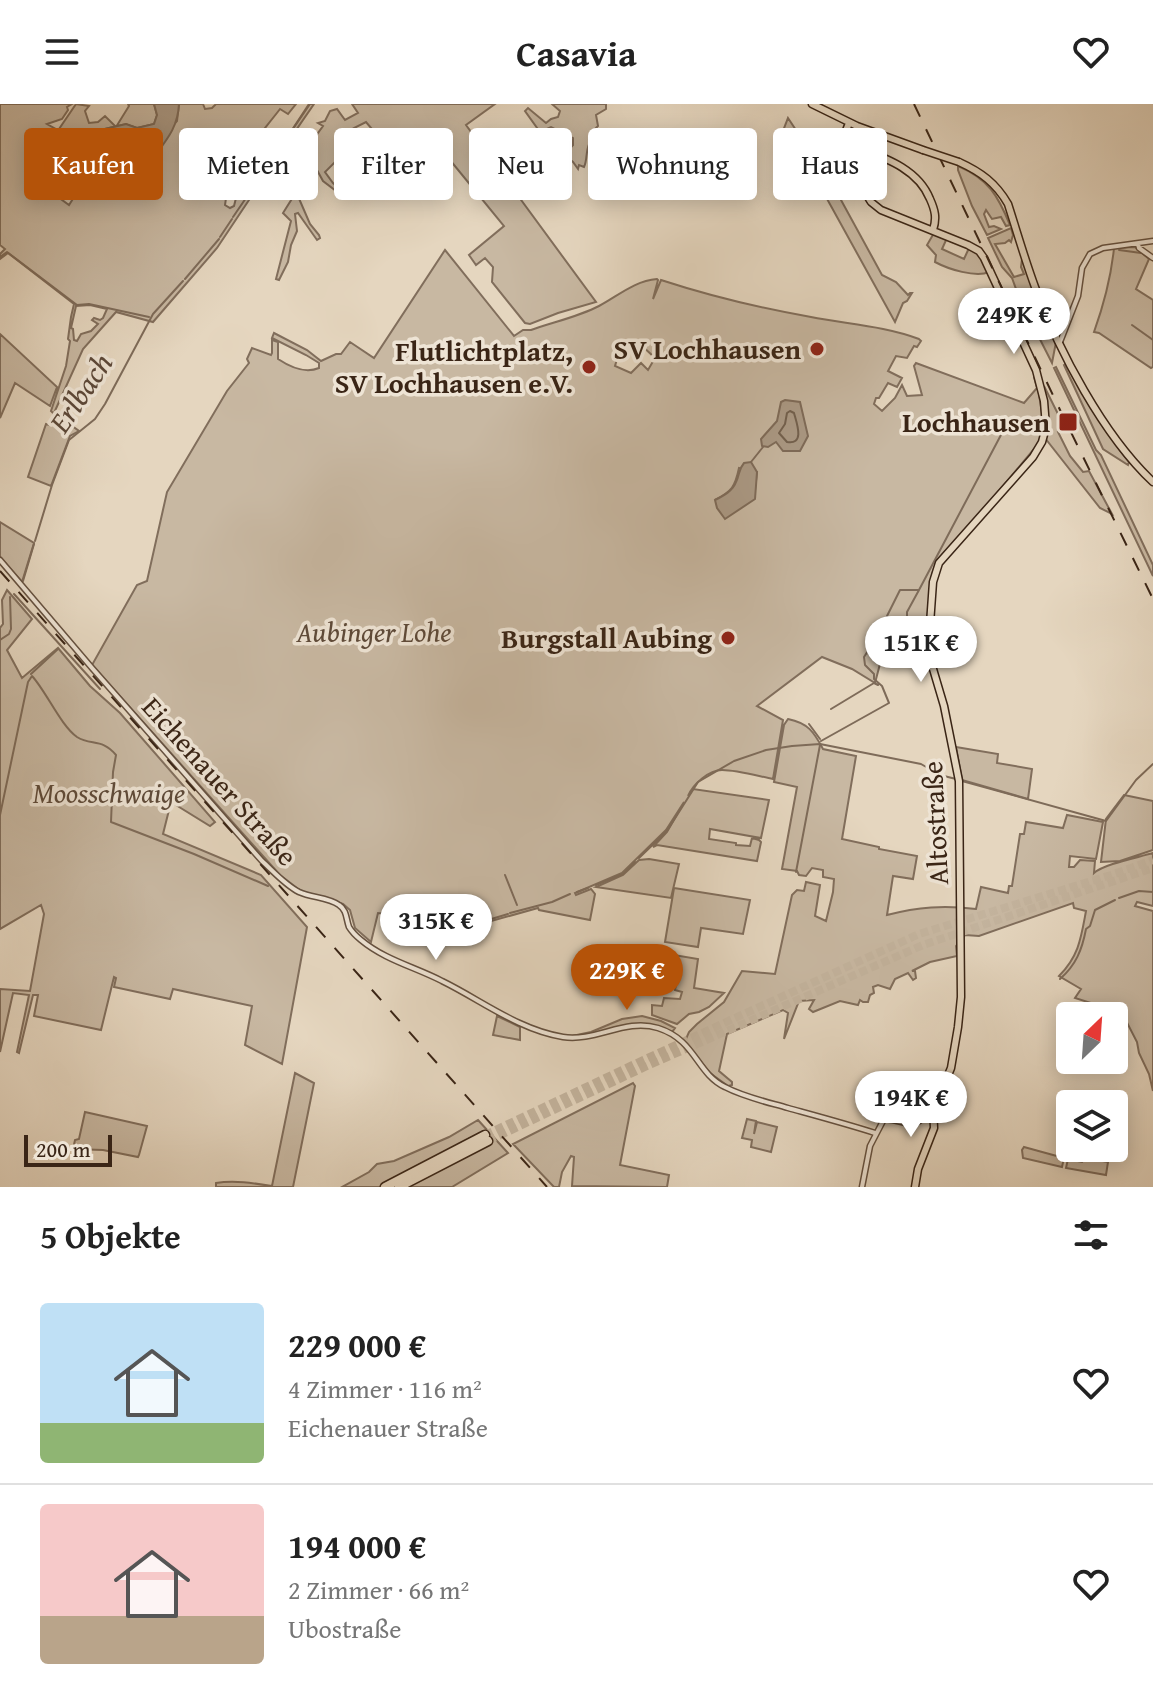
<!DOCTYPE html>
<html lang="de">
<meta charset="utf-8">
<style>
:root{--surface:#fff;--page:#f6f6f6;--text:#222;--muted:#767676;--line:#e0e0e0;--accent:#b45309}
body{margin:0;font-family:"Gentium Book Plus",serif;background:var(--page);color:var(--text);height:100vh;display:flex;flex-direction:column;font-size:30px;white-space:nowrap}
*{box-sizing:border-box;margin:0}
p{font-size:26px;color:var(--muted)}
.icon{flex:none;width:44px;height:44px;fill:none;stroke:currentColor;stroke-width:2;stroke-linecap:round;stroke-linejoin:round}
.map{position:relative;height:1083px;overflow:hidden}
.panel{display:flex;flex-direction:column;background:var(--surface);flex:1}
.panel>*{flex:none}
.top-card{position:absolute;left:24px;top:24px;width:1106px;height:72px;display:flex;gap:16px}
.needle{width:52px;rotate:25deg}
.fabs{position:absolute;left:1056px;top:898px;display:grid;gap:16px}
.fabs a{display:grid;place-items:center;width:72px;height:72px;border-radius:8px;background:var(--surface);box-shadow:0 4px 20px #0003;font-size:40px}
.scale{position:absolute;left:24px;bottom:20px;width:88px;box-sizing:border-box;padding-left:8px;border:4px solid #3a2516;border-top:0;font-size:22px;line-height:28px;white-space:nowrap;color:#3a2516;-webkit-text-stroke:6px #eee4d5;paint-order:stroke}
.price{position:absolute;translate:-50% -68px;padding:0 18px;border-radius:28px;background:#fff;color:#222;font-size:26px;line-height:52px;filter:drop-shadow(0 2px 4px #0008)}
.price::after{content:'';position:absolute;left:50%;top:48px;width:24px;height:18px;margin-left:-12px;background:inherit;clip-path:polygon(0 0,100% 0,50% 100%)}
.price.active{background:var(--accent);color:#fff}
ul{padding:0;list-style:none}
li{display:flex;align-items:center;gap:24px;height:200px;padding:0 40px}
li+li{border-top:2px solid var(--line)}
li span{display:grid;place-items:center;flex:none;width:224px;height:160px;border-radius:8px;color:#555}
li>.icon{margin-inline-start:auto}
span .icon{width:96px;height:96px;fill:#fffc;stroke-width:1}
li b{font-size:34px}
h2{display:flex;justify-content:space-between;align-items:center;height:96px;padding:0 40px;font-size:34px}
.chip{padding:0 28px;border-radius:8px;background:var(--surface);box-shadow:0 4px 20px #0003;font-size:28px;line-height:72px}
.chip.active{background:var(--accent);color:#fff}
header{display:flex;justify-content:space-between;align-items:center;height:104px;padding:0 40px;background:var(--surface);font-size:36px;font-weight:700}
.map>svg:first-child{display:block}
</style>
<header><svg class="icon" aria-label="menu" viewBox="0 0 24 24"><path d="M4 6h16M4 12h16M4 18h16"/></svg>Casavia<svg class="icon" aria-label="heart" viewBox="0 0 24 24"><path d="M12 20l-8-8c-3-5 5-10 8-4 3-6 11-1 8 4z"/></svg></header>
<div class="map">
<svg width="1153" height="1083" viewBox="0 0 1153 1083">
<rect width="100%" height="100%" fill="#e5d6bf"/>
<filter id="stains"><feTurbulence type="fractalNoise" baseFrequency=".0025" numOctaves="4"/><feColorMatrix values="0 0 0 0 .2 0 0 0 0 .09 0 0 0 0 .02 0 0 0 .5 -.17"/></filter>
<radialGradient id="worn" r=".72"><stop offset=".6" stop-color="#630" stop-opacity="0"/><stop offset="1" stop-color="#630" stop-opacity=".3"/></radialGradient>
<path fill="#c8b8a2" stroke="#816e5c" stroke-width="2" fill-rule="evenodd" d="M0 0H72L67 3 68 6 62 15 47 20 56 25H59L76 0 89 2 85 7 89 19 98 18 105 12 116 23 129 2 128 0H154L157 11 154 20 137 24 126 20 105 25 94 34H73L77 38 94 40 103 32 113 27 121 30 146 50 177 17 179 0H203L205 5 212 4 216 0H296L288 10 280 5C258 34 228 63 225 101L230 104 234 102 237 90 245 91 248 87V82H250L260 66 254 61 260 51 271 58 309 0H314L281 48 282 55 286 58H297L323 22 318 19 325 17 330 7 337 5 345 16 358 9 352 0H495L466 21 596 198 558 209 530 220 525 219 492 178 493 163 485 154 476 161 469 151 504 122 432 34 401 59 366 18 354 24 362 33V38L357 34 352 40 354 45H348L325 68 333 79 342 87V90H340L323 77 317 66 313 69 304 70 306 74 316 79V90L307 84 302 77 294 83 310 120 319 131 320 134 317 136 298 109 295 110 297 127 291 141 288 158 279 176 276 175 291 117 283 109 293 93 291 86 280 80 286 81 297 76 296 71C286 71 279 66 269 66L217 144 153 218 116 208 83 245 54 309 79 327 70 332 51 382 28 373 46 320 49 321 54 310 51 307 66 262 70 237 68 235 71 213 74 200 8 149 0 155V150L5 145 0 141ZM51 28 98 55 69 101 28 71ZM90 201 107 205 103 214 100 216 94 214 92 216 98 220 91 227 81 230 77 237 74 236 73 225 71 224 76 202Z
M552 0H606V5L596 11 598 22 596 24 599 30C596 33 593 34 591 37 585 44 588 55 584 63L579 61 578 65 573 58 564 51 573 41V34L551 23 540 28 525 7 528 4 546 19 551 15 558 13 560 7Z
M788 14 835 85 882 171 896 178 908 191 910 189H912L907 197 903 199 895 218 826 93 783 27Z
M958 62C989 75 998 92 1010 121L1006 122 1001 113 992 115 986 106 984 110 989 123 994 122 1001 125 987 131 972 102 958 66Z
M1011 124 1013 131 1011 138 1009 136 1005 139 995 140 1014 173 1024 170 1021 163 1022 155 1056 238 1052 259 1020 196 1012 174 1002 163 988 134Z
M934 129 947 134 942 145 964 155 969 144 978 149 989 168C976 174 948 165 935 158L936 151 927 141Z
M1135 143 1149 155 1136 185 1153 196V263L1151 264 1099 229 1094 228C1104 200 1111 174 1114 144Z
M445 146 514 232 523 226H531C553 218 578 213 599 202 618 192 634 177 657 175L658 176 653 195 661 176C710 192 760 204 811 213 846 220 885 222 919 235L921 237 917 243 914 242 907 254 896 252 888 267 902 274 897 283 888 279 879 294H876L874 300 882 307 895 294 902 281 907 292 922 291 914 262 916 259 1024 299 1037 284 1034 273 1036 271 1044 322 1039 339 968 424 937 456 932 470 925 546 908 526 898 520 885 523 869 550 881 556 875 579 852 565 822 553 757 602 783 616 773 675C758 672 737 666 722 666 709 666 693 680 688 692L693 685 769 696 761 734 710 725 709 735 736 739V741L750 742 752 734 759 736 761 738 757 757 657 741 653 743 667 728 684 698 666 726 622 769 575 789 576 791 591 785 595 790 590 816 539 806 538 804 445 830 434 828 395 811 378 809 371 838 355 824 350 806 343 800 301 787 280 771 92 561 137 481 147 477 167 388 227 287 249 259 247 255 252 244 271 251 272 249V236L278 238V255C290 263 305 270 319 264V259L306 251 272 234 274 229 307 246 321 257 336 250H341L350 238 374 254ZM639 239 655 254 648 266 641 259 631 269 615 262 620 245ZM739 364 757 368 754 395 715 396C732 387 735 383 739 364Z
M0 230 57 283 50 302 15 279 0 314Z
M1067 259 1119 345 1129 358 1128 361 1103 345 1064 261Z
M1056 263 1096 346 1101 351 1153 461V472L1054 264Z
M1044 282 1065 324 1058 328 1070 352 1083 368 1089 367 1112 410 1100 404 1045 334 1048 308Z
M0 418 34 439 22 478 0 453Z
M7 486 32 515 7 546 22 574 58 544 90 582 120 609 215 718 210 722 171 698 163 730 261 771 307 823 282 960 245 941 252 902 173 885 170 895 114 883 116 874 114 873 101 926 34 912 38 891H33L19 949 17 948 29 891 13 889 0 948V885L30 887 44 810 41 801 0 825V524L3 520 2 496Z
M788 615C808 619 814 628 823 645L856 652 842 735 879 743V745L917 752 913 775 893 772 887 811C918 803 944 801 976 805L981 783 1008 789 1009 782H1012L1020 730H1024L1026 718 1063 724 1067 711 1103 718 1096 755 1070 752 1069 763H1074L1080 756 1095 757 1094 769C1104 760 1136 754 1153 749V802L1137 798 1135 802 1153 807V987L1149 970 1139 949 1137 938 1120 905 1097 901 1075 894 1081 885 1059 872C1079 852 1081 834 1086 807L1074 804 1073 799 979 832 965 831 956 842 957 852 930 858 912 867H915L916 874 913 876 908 869 895 875 890 885 878 881 873 883 874 889 870 891 868 898H863L860 896 858 901 840 897 813 908 809 905 814 896 799 897 784 935 788 909 783 906 727 930 719 967 732 978V981L728 982 710 969 685 937 689 928 697 920 724 898 742 867 775 870 792 791 797 786 804 787 806 778 820 781 815 812 826 817 833 788 834 775 823 773V766L812 764 806 772 799 771 797 767 782 765 797 683 774 678 784 621Z
M956 643 998 650 997 659 1032 665 1028 695 962 676Z
M1124 691 1153 697V746L1120 757 1101 758 1106 715Z
M649 755 679 760 671 794 596 783 623 771 639 756Z
M674 784 750 796 743 830 701 824 698 843 665 838Z
M662 849 698 855 694 884 724 889 709 903 699 908 689 910 677 920 652 911V901L662 902 664 894 680 895 682 888 675 886 679 866 668 864Z
M497 912 520 923V936L493 931Z
M642 912 661 917 675 924 672 928C639 913 630 923 598 930 590 931 580 931 572 932L591 928 622 915Z
M295 969 314 979 293 1083H216V1079C234 1076 253 1079 272 1082Z
M633 979 635 982 620 1061 669 1071 667 1083 572 1082 574 1053 571 1052 562 1068 559 1083H554L513 1040Z
M85 1008 147 1022 139 1051 138 1053 103 1046 73 1045 75 1036 79 1035Z
M747 1015 756 1017 754 1030 757 1018 777 1023 771 1048 751 1043 752 1036 742 1034Z
M478 1016 508 1049 452 1083H342L369 1068 377 1060 394 1057 449 1033Z
M1024 1043 1064 1054 1062 1063 1023 1054 1022 1046Z
M1086 1054 1108 1058 1106 1071 1066 1064 1068 1055 1082 1058Z"/>
<path fill="#ab9a86" stroke="#7e6b59" stroke-width="2" d="M154 0H179C178 21 169 33 157 49L146 50 121 30 113 28 103 32 94 40 77 38 72 34H94L105 25 126 20 137 24 154 20 157 11Z
M785 296 800 298 808 332 800 347H783L776 338 768 343 762 342 761 335 777 317 781 298Z
M751 358 757 368 755 395 725 415 717 404 715 396C723 392 733 387 736 378 740 370 738 366 744 359Z"/>
<g fill="none" stroke-linecap="round" stroke-linejoin="round">
<path stroke="#72604e" stroke-width="2" d="M790 307 794 309C797 320 805 341 787 338L779 329 785 320 787 309Z"/>
<path stroke="#7e6b59" stroke-width="2" d="M70 36 97 52 113 57
M247 92 310 0
M233 113 246 94
M220 133 232 115
M1119 146 1141 149
M0 153 7 148 77 201 89 200 149 213
M185 175 219 135
M1132 221 1153 236
M751 358 763 343
M35 437 52 381 69 336 95 315 105 300 153 210 183 177
M23 477 34 440
M14 490 100 585
M907 520V508L919 486
M0 536 9 530 11 525 10 493
M31 570 58 545
M831 605 874 579 878 581
M809 620 820 635
M821 637 889 599 882 582 874 575V570L865 561 864 553 875 536 900 486H919L1002 329 1009 320 1016 317
M962 677 1106 717 1136 676 1153 660
M0 711 28 578 32 572C46 587 61 622 77 633 91 642 102 634 116 651L113 668 111 718 194 750 268 782
M639 754 667 727 698 678 734 657 766 646 792 642 820 640 921 660 940 671 956 675
M796 768 820 641
M505 771 517 801
M596 781 623 770 635 758
M577 788 588 784
M1119 794 1139 787 1153 788
M510 809 552 798 570 790
M406 814 435 828 445 829 508 810
M1060 875C1076 861 1082 846 1086 825L1090 822 1095 806 1115 796"/>
<path stroke="#c3b39d" stroke-width="8" stroke-dasharray="8 4" stroke-linecap="butt" d="M485 1031 641 957 919 830 1111 771 1153 756
M488 1037 647 962 923 841 1153 764"/>
<g stroke="#655140" stroke-width="7">
<path id="minor" d="M1138 140 1139 144 1153 154
M1060 238 1078 192 1082 164 1090 150 1103 144 1153 137
M0 456 92 564 262 757C273 767 285 781 299 788 312 794 328 793 339 801 347 806 346 815 349 823 352 828 356 832 361 836 385 856 415 863 442 877 481 896 519 926 563 933 596 938 625 914 658 924 696 936 696 969 725 983 744 993 767 998 788 1004 817 1012 847 1020 875 1029
M862 1083 870 1042 884 1015C910 1016 911 1031 933 1003"/>
</g>
<g stroke="#3a2516" stroke-width="9">
<path id="major" d="M812 0 857 22 923 46
M849 19 840 42V48L871 98 881 106 968 141 979 147 984 154 1036 266 1044 297 1046 323 1042 338 1033 353 939 459 933 478 928 548 944 602 959 677 961 893 958 923 951 964 941 988 933 1003 934 1024 918 1065 915 1083
M842 37C874 51 916 60 930 95 935 106 937 114 933 126
M959 58C981 68 996 79 1008 100 1017 128 1025 156 1035 183 1059 247 1103 331 1153 378"/>
</g>
<g stroke="#3a2516" stroke-width="11">
<path id="highway" d="M385 1083 485 1031
M399 1083 488 1037"/>
</g>
<use href="#minor" stroke="#eee4d5" stroke-width="4"/>
<use href="#major" stroke="#e5d6bf" stroke-width="6"/>
<use href="#highway" stroke="#e5d6bf" stroke-width="8"/>
<path stroke="#3a2516" stroke-width="2" stroke-dasharray="14 14" stroke-linecap="butt" d="M914 0 1062 310 1153 495
M0 467 547 1083"/>
<g stroke="#3a2516" stroke-width="9" stroke-linecap="butt">
<path id="major-bridge" d="M923 46 959 58"/>
</g>
<use href="#major-bridge" stroke="#e5d6bf" stroke-width="6"/>
</g>
<g fill="#8f2418" stroke="#eee4d5" stroke-width="3">
<circle cx="817" cy="245" r="8"/>
<circle cx="589" cy="263" r="8"/>
<rect x="1058" y="308" width="20" height="20" rx="4"/>
<circle cx="728" cy="534" r="8"/>
</g>
<g text-anchor="middle" stroke-width="7" stroke-linejoin="round" paint-order="stroke">
<g font-size="28" font-weight="bold" fill="#3a2516" stroke="#eee4d5" text-anchor="end">
<text x="801" y="255">SV Lochhausen</text>
<text x="573" y="257">Flutlichtplatz,<tspan x="573" dy="32">SV Lochhausen e.V.</tspan></text>
<text x="1050" y="328">Lochhausen</text>
<text x="712" y="544">Burgstall Aubing</text>
</g>
<g font-size="28" font-style="italic" fill="#5e4a39" stroke="#eee4d5">
<text x="374" y="538">Aubinger Lohe</text>
<text x="109" y="699">Moosschwaige</text>
</g>
<g font-size="28" fill="#3a2516" stroke="#eee4d5">
<text transform="translate(220 677) rotate(48)" y="10">Eichenauer Straße</text>
<text transform="translate(935 719) rotate(-93)" y="10">Altostraße</text>
</g>
<g font-size="30" font-style="italic" fill="#5c4838" stroke="#eee4d5">
<text transform="translate(81 289) rotate(-56)" y="10">Erlbach</text>
</g>
</g>
<rect width="100%" height="100%" filter="url(#stains)"/>
<rect width="100%" height="100%" fill="url(#worn)"/>
</svg>
<div class="fabs">
<a><svg class="needle" viewBox="-14 -14 28 28"><path d="M0-13l5 13h-10z" fill="#e53935"/><path d="M0 13l5-13h-10z" fill="#767676"/></svg></a>
<a><svg class="icon" aria-label="layers" viewBox="0 0 24 24"><path d="M12 4l9 5-9 5-9-5zM3 14l9 5 9-5"/></svg></a>
</div>
<div class="scale">200 m</div>
<b class="price" style="left:1014px;top:252px">249K €</b>
<b class="price" style="left:921px;top:580px">151K €</b>
<b class="price" style="left:436px;top:858px">315K €</b>
<b class="price active" style="left:627px;top:908px">229K €</b>
<b class="price" style="left:911px;top:1035px">194K €</b>
<div class="top-card">
<a class="chip active">Kaufen</a>
<a class="chip">Mieten</a>
<a class="chip">Filter</a>
<a class="chip">Neu</a>
<a class="chip">Wohnung</a>
<a class="chip">Haus</a>
</div>
</div>
<section class="panel">
<h2>5 Objekte<svg class="icon" aria-label="filters" viewBox="0 0 24 24"><path d="M4 7h16M4 17h16"/><circle cx="9" cy="7" r="2"/><circle cx="15" cy="17" r="2"/></svg></h2>
<ul>
<li><span style="background:linear-gradient(#bfe0f5 75%,#8fb573 0)"><svg class="icon" aria-label="home" viewBox="0 0 24 24"><path d="M3 11l9-7 9 7M6 9v11h12V9"/></svg></span><div><b>229 000 €</b><p>4 Zimmer · 116 m²</p><p>Eichenauer Straße</p></div><svg class="icon" aria-label="heart" viewBox="0 0 24 24"><path d="M12 20l-8-8c-3-5 5-10 8-4 3-6 11-1 8 4z"/></svg></li>
<li><span style="background:linear-gradient(#f6c9c9 70%,#b9a48a 0)"><svg class="icon" aria-label="home" viewBox="0 0 24 24"><path d="M3 11l9-7 9 7M6 9v11h12V9"/></svg></span><div><b>194 000 €</b><p>2 Zimmer · 66 m²</p><p>Ubostraße</p></div><svg class="icon" aria-label="heart" viewBox="0 0 24 24"><path d="M12 20l-8-8c-3-5 5-10 8-4 3-6 11-1 8 4z"/></svg></li>
</ul>
</section>
